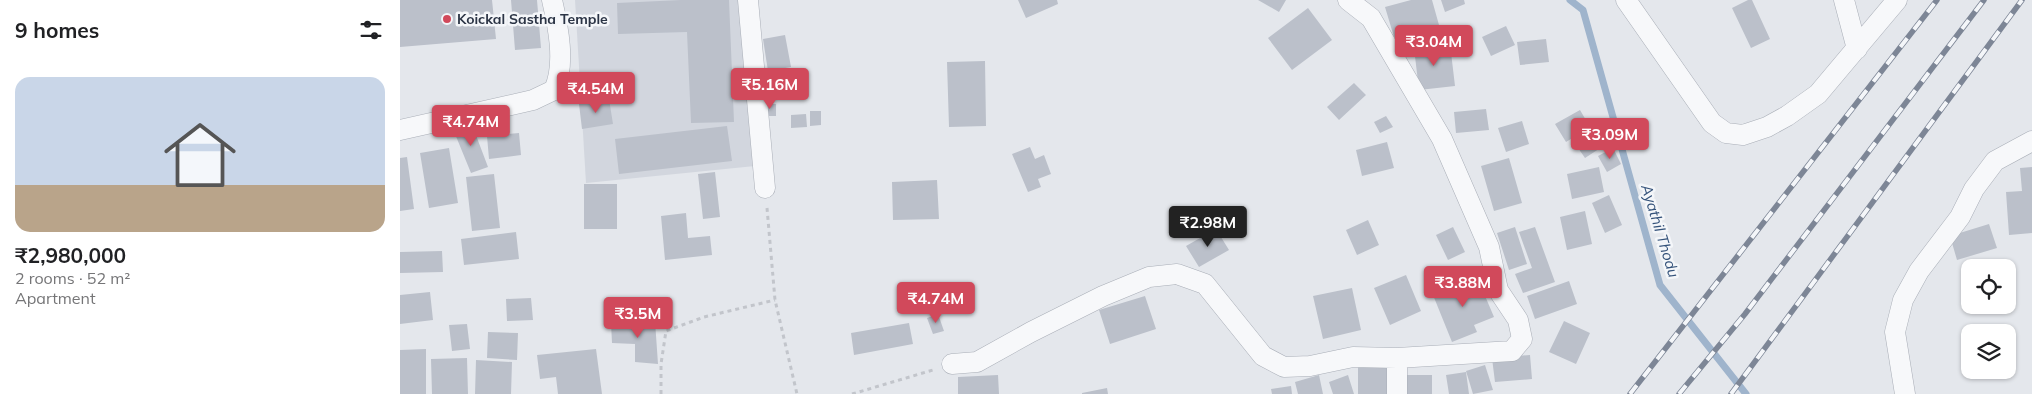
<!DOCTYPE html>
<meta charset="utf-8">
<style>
:root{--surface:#fff;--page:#f6f6f6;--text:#202124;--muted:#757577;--line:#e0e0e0;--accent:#d1495b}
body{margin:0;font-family:Mulish,sans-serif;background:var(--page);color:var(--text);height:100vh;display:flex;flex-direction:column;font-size:19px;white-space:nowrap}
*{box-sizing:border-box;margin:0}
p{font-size:16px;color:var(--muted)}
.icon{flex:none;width:28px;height:28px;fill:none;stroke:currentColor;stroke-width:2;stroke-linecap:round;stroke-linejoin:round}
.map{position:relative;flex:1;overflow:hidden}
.drawer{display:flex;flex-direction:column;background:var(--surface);width:400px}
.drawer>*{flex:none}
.tools{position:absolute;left:1561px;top:259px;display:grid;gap:10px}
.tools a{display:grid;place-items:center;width:55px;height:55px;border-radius:10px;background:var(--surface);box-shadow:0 1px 4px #0004;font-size:25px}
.price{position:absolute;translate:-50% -42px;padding:0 11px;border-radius:5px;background:var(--accent);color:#fff;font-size:16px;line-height:32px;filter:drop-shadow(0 1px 2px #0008)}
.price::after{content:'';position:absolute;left:50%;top:30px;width:15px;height:11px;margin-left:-8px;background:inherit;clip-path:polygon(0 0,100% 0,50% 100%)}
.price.active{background:#222;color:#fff}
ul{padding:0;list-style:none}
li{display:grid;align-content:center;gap:10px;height:265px;padding:0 15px}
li+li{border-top:1px solid var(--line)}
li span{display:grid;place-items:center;height:155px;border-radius:15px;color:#555}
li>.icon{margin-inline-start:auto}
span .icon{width:90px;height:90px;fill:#fffc;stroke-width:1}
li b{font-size:21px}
h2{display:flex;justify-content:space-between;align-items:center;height:60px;padding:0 15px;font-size:21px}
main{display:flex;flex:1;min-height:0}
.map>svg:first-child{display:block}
</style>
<main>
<section class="drawer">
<h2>9 homes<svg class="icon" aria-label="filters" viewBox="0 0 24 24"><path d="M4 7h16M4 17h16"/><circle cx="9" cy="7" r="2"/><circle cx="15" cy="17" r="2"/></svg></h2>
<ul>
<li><span style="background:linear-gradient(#c9d6e8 70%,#b9a48a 0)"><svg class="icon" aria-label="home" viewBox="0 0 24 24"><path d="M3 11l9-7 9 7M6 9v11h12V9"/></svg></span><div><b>₹2,980,000</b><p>2 rooms · 52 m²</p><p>Apartment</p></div></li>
</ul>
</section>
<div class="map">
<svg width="1632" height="394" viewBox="0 0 1632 394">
<rect width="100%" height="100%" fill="#e4e7ec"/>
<path fill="#d2d6de" d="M175 0H339L355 166 186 183Z"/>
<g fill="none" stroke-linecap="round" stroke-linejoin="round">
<path stroke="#9fb4cc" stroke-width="7" d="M1170 0 1183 10 1260 285 1346 394"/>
</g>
<path fill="#bbc0ca" d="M0 0H92L96 39 0 47Z
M111 0H137L141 48 115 50Z
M281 0H329L334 122 291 123 287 32 218 34 217 3Z
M618 0H657L658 4 626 18Z
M858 0H886L879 12Z
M1011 0H1032L1039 25 994 37 985 7Z
M1041 0H1064L1065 4 1045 12Z
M1348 0H1352L1370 39 1351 48 1332 8Z
M908 8 932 40 892 70 868 38Z
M1106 26 1115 45 1091 56 1082 37Z
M385 35 391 67 368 71 363 39Z
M1146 39 1149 62 1120 65 1117 42Z
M1050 44 1055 86 1019 90 1014 48Z
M585 61 586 126 549 127 547 62Z
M954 83 966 95 939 120 927 107Z
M209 99 213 124 182 129 179 104Z
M365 104H376V116H365Z
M1086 109 1089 130 1056 133 1054 112Z
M1180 110 1190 127 1166 142 1155 124Z
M410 111H421V125L410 126Z
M406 114 407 127 391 128V115Z
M986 116 993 127 980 133 974 122Z
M1122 121 1129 144 1106 152 1098 128Z
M71 122 88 167 71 173 53 129Z
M327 126 332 161 219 174 215 139Z
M1196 127 1208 143 1185 158 1174 142Z
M119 133 121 155 89 159 87 136Z
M987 142 994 168 962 176 956 150Z
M630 147 635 159 644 155 651 174 638 179 641 187 628 192 612 154Z
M49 148 58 203 29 208 20 153Z
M1213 148 1221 164 1207 172 1198 156Z
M7 157 14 209 0 211V158Z
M1109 158 1122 203 1094 211 1081 166Z
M1199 167 1204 192 1172 199 1167 174Z
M1632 167V233L1609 235 1606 192 1622 191 1620 168Z
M315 172 320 217 303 219 298 174Z
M94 174 100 228 72 231 66 177Z
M537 180 539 219 493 220 492 182Z
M184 184H217V229H184Z
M1209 195 1222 225 1205 233 1192 203Z
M1185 211 1192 244 1167 250 1160 217Z
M286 213 288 238 310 236 312 255 265 260 261 216Z
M968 220 979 245 957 255 946 230Z
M1589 224 1597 248 1557 260 1550 236Z
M1053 227 1065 252 1048 260 1036 235Z
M1115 227 1127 264 1109 270 1097 233Z
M1135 227 1155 282 1123 293 1115 274 1132 268 1119 232Z
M816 229 829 250 799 267 786 246Z
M116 232 119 259 64 265 61 239Z
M42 251 43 272 0 273V252Z
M1006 275 1021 311 990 325 974 288Z
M1077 277 1094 317 1074 325 1077 332 1052 342 1033 295Z
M1169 281 1177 304 1135 319 1127 296Z
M952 288 961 330 923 339 913 296Z
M30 292 33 320 0 324V295Z
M745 296 756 329 710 344 699 310Z
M131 298 133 320 107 321 106 299Z
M538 314 544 331 533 334 527 318Z
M255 321 258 364 235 362V344L212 343 211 323Z
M1164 321 1190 333 1176 364 1149 352Z
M509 323 513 344 454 355 451 333Z
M67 324 70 349 52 351 49 325Z
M88 332 118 333 117 360 87 358Z
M26 349V394H0V350Z
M196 349 202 394H158L156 377 140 379 137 355Z
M1130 355 1132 379 1095 382 1092 358Z
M67 358 68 394H32L31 359Z
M76 360 112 362 111 394H75Z
M958 365 988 366V394H958Z
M1085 365 1093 390 1073 394 1066 371Z
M1066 372 1069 394H1049L1046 375Z
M598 375 599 394H558V377Z
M919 375 923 394H898L895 382Z
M948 375 954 394H933L929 382Z
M1002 375H1032V394H1002Z
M891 386 892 394H872L871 389Z
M707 388 708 394H682V393Z"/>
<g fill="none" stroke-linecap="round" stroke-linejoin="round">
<g stroke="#a9aeb7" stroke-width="21">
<path id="street" d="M348 0 365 188
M1226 0 1312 123 1326 133 1343 135 1367 127 1387 116 1418 94 1497 0
M1444 0 1457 49
M0 130 133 100 154 90C166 64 158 26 152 0
M552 364 577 362 631 332 703 296 749 277 777 274 805 284 863 356 884 367 910 366 953 357 997 358 1112 351 1122 339 1118 320 1098 290 1089 247 1042 139 971 18 948 0
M997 394V358
M1505 394 1495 332 1503 300 1519 271 1560 217 1574 189 1595 161 1632 141"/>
</g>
<path stroke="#c2c5cb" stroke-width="3" stroke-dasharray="4 4" stroke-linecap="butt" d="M367 208 375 300 397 394
M261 394V364L266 331 304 317 375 300
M452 394 533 370"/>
<use href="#street" stroke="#f7f8fa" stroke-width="20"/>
<g stroke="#7d8696" stroke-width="5.5">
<path id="rail" d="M1230 394 1537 0
M1279 394 1345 314 1584 0
M1331 394 1622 0"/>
</g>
<use href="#rail" stroke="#f4f6f9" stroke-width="4" stroke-dasharray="11" stroke-linecap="butt"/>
</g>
<circle fill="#d1495b" stroke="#f4f6f9" stroke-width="2" cx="47" cy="19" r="5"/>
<g text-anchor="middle" stroke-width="5" stroke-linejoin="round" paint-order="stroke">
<g font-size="14" font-weight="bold" fill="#2b3445" stroke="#f4f6f9" text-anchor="start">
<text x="57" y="24">Koickal Sastha Temple</text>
</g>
<g font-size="15" font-style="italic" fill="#34527a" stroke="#f4f6f9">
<text transform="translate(1260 231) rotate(73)" y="5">Ayathil Thodu</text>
</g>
</g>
</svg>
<div class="tools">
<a><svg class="icon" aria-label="locate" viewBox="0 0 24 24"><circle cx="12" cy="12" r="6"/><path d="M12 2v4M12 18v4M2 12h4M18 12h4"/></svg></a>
<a><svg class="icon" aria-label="layers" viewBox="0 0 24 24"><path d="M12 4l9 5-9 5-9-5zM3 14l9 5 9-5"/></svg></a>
</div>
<b class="price" style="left:1034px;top:67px">₹3.04M</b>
<b class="price" style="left:370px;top:110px">₹5.16M</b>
<b class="price" style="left:196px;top:114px">₹4.54M</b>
<b class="price" style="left:71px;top:147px">₹4.74M</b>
<b class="price" style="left:1210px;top:160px">₹3.09M</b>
<b class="price active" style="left:808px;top:248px">₹2.98M</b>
<b class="price" style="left:1063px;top:308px">₹3.88M</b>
<b class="price" style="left:536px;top:324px">₹4.74M</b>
<b class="price" style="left:238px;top:339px">₹3.5M</b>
</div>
</main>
